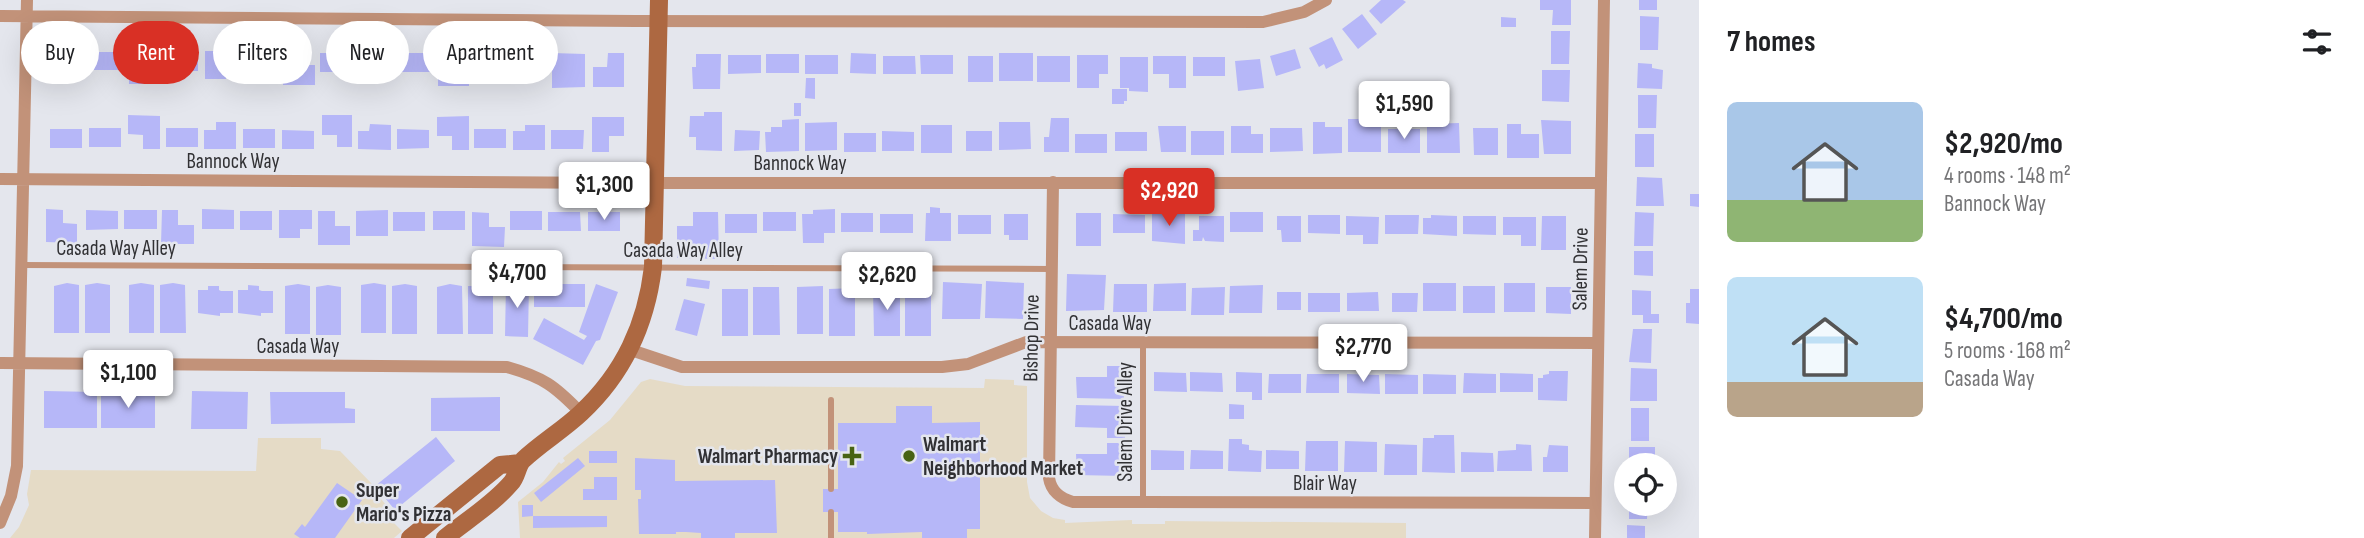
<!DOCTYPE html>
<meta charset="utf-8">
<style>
:root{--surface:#fff;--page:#f6f6f6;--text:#202124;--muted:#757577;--accent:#d93025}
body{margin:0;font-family:"Sofia Sans Condensed",sans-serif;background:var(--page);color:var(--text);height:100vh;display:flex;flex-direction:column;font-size:26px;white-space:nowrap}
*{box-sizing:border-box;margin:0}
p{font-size:23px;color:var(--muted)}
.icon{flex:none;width:38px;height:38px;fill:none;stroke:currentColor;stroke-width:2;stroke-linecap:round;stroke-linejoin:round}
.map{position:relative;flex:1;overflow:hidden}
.sheet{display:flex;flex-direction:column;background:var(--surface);width:665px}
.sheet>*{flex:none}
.guide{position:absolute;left:21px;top:21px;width:665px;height:63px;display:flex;gap:14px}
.buttons{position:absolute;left:1614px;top:453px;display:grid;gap:14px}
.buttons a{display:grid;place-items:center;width:63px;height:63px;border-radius:50%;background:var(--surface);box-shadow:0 7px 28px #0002;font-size:35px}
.price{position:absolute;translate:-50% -60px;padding:0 16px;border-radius:7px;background:#fff;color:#222;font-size:23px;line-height:46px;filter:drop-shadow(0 2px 4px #0008)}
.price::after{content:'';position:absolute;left:50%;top:42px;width:21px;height:16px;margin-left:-10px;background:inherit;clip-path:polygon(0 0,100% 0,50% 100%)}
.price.selected{background:var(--accent);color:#fff}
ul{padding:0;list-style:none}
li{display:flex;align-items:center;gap:21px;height:175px;padding:0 28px}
li span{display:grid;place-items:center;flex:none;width:196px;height:140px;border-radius:10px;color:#555}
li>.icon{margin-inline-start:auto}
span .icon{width:84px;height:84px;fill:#fffc;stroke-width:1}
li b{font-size:30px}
h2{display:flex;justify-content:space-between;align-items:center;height:84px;padding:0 28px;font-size:30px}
.tag{padding:0 24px;border-radius:32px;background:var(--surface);box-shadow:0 7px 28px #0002;font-size:24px;line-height:63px}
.tag.selected{background:var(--accent);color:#fff}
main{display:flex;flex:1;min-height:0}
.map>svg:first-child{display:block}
</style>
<main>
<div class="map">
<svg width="1699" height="538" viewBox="0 0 1699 538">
<rect width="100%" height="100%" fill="#e4e6ed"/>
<path fill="#e5dbc6" d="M650 379 685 386 984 388 985 379 1014 380V385L1027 386V482L1030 498 1041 511 1053 518 1065 520V523L1132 520V524H1165V521L1406 523V538H520L518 502 543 482 559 462 561 464 565 461 563 458 610 420 641 382Z
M258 438H321V449L340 451 373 485 372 488 396 517 392 521 402 531 394 538H10L19 527 29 505 27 494 31 470 256 471Z"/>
<path fill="#b6b7f8" d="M1381 0H1403L1406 2 1381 24 1369 11Z
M1540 0H1571V25H1552L1553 10H1540Z
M1639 0H1657V10H1639Z
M1362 14 1377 34 1358 49 1342 29Z
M1640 16 1659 17 1658 50H1640Z
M1501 17 1516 18V27H1501Z
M1551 31H1570L1569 64H1551Z
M1332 37 1343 60 1326 69 1324 64 1319 67 1309 48Z
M81 49 82 78H50V50Z
M1295 49 1301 68 1276 76 1270 56Z
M129 50H146L145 65H161V84H129Z
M205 51H238V70H226V79H205Z
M283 51H300V65H315V85H283Z
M90 52H122V70H90Z
M166 52H198V71H166Z
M359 52H391V70H359Z
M244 53H275V72H244Z
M320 53H352V72H320Z
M398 53H430V72H398Z
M438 53H469V86H438Z
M475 53H507V72H475Z
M514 53H545V71H514Z
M552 53 585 54V87L552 88Z
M608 53H624V87H593V67H607Z
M851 53 876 54V74L850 73Z
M999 53H1033V81H999Z
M696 54H721L720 89H693L692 67H696Z
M766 54H799V73H766Z
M728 55H761V73L728 74Z
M805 55H838V74H805Z
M920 55H953V74H921Z
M1077 55H1108V74H1099V88H1077Z
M883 56H915L916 74H883Z
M968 56H993V82H968Z
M1037 56H1070V82H1037Z
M1153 56H1186V88H1169V74H1153Z
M1120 57H1148V92L1129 91V88H1120Z
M1193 57H1225V76H1193Z
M1260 59 1264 88 1238 91 1235 61Z
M1638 63 1652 64V68L1663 70 1662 89 1637 88Z
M1542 70H1570L1569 102 1542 101Z
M806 78H815V99L805 98Z
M1112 89H1127V101H1124V104H1112Z
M1638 95H1657L1656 128H1638Z
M794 103H801V116H794Z
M704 112H722V151L696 150V137H689L690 116H704Z
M128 115 160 116V149H143V135L128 134Z
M322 115H352V147H337V135H322Z
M469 116V150H452V136H437V117Z
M592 117H624V136H609V152H592Z
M1051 118H1069V152H1044V137H1049Z
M799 119V151L766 152 765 132H771V127H782V120Z
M1348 119H1381V152H1348Z
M1541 120 1571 121V154H1544Z
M216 122H236V149H204V130H216Z
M837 122V150L805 151V123Z
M999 122H1030L1031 149 999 150Z
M1313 122H1325V127H1342V153L1313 154Z
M1459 123 1460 153H1427V124Z
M370 124 391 125V150L358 149V131H369Z
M1507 124H1521V134H1539V158H1507Z
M525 125H545V150H513V131H525Z
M921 125H952V153H921Z
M1158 126H1186V152H1161Z
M1231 126H1251V134H1263V153H1231Z
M89 128H121V147H89Z
M166 128H198V147H166Z
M1270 128H1302L1303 151 1270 152Z
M1473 128H1498V155H1474Z
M50 129H82V148H50Z
M243 129H275V148H243Z
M397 129 429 130V148L397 149Z
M474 129H506V148H474Z
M1388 129H1420V153H1388Z
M282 130 314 131V149H282Z
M551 130H584L583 149H551Z
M735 130 760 131 759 150 734 151Z
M882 131 914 132V151H882Z
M966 131H992V151H966Z
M1191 131H1224V155H1191Z
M1115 132H1147V151H1115Z
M844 133H876V152H844Z
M1075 134H1107V153H1075Z
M1635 134H1654V167H1635Z
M1637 177 1662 178 1664 206H1636Z
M1690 194H1699V207L1690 206Z
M930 207 940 208V213H951V241H925L926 213H930Z
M46 209 63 210V223L77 224V243L46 242Z
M202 209 234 210V229H202Z
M835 209V233H824V243H803L802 214H813V210Z
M86 210 118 211V229L86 230Z
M124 210H157V229H124Z
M162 210H178V225H194V244H161Z
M279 210H312V229H300V238H279Z
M388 210V236H356V211Z
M240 211H272V230H240Z
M318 211H335V226H350V245H318Z
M433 211H465V230H433Z
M510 211H542V230H510Z
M393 212H425V231H393Z
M472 212 489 213V227H505L504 247 472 246Z
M548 212H580L581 231H548Z
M588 212H620V231H588Z
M693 212H718L719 259 677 258V226H693Z
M763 212H796V231H763Z
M1230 212H1263V232H1230Z
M1635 212 1654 213 1653 246H1634Z
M841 213H873V232H841Z
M1076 213H1101V246H1076Z
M725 214H757V233H725Z
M880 214H913V233H880Z
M1004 214H1028V240H1009V235H1004Z
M1113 214 1145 215V233H1113Z
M1152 214H1185V244L1152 241Z
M958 215H991V234H958Z
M1308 215H1340V234L1308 233Z
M1385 215H1419L1418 234H1385Z
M1431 215 1457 216V236L1423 234V218H1431Z
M1199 216H1224V242L1205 241 1203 237 1202 241H1193V230H1199Z
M1277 216H1301V242H1282L1281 230H1277Z
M1346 216 1379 217 1378 244H1363V235H1346Z
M1463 216H1496V235L1463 234Z
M1542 216H1566V250H1541Z
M1503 217H1536V246H1521V235H1503Z
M1634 251H1653V276L1634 275Z
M1067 274 1106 275 1104 310 1066 311Z
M687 278 710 281 709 289 686 286Z
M986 281 1024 283 1023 319 985 318Z
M943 282 982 284 980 319H942Z
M67 283 79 285V333H54V286Z
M97 283 110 285V333H85V285Z
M141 283 154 285V333H129V285Z
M173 283 185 285 186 333H160V285Z
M374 283 386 285V333H361V285Z
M1186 283V311H1153L1154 284Z
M1423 283H1456V311H1423Z
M1504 283H1535V312H1504Z
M298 284 310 286V334H285V286Z
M405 284 417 286V334H392V286Z
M450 284 462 286 463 334H437V287Z
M506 284H529L528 337 505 336Z
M534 284H585V307H534Z
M596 284 618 292 600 340 596 341 583 365 533 339 544 318 584 340 587 336 579 332Z
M1114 284H1147V312H1113Z
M248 285 259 286V290L262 291H273V313H261V316L238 313V290H248Z
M328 285 341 287V335H316V287Z
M1263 285 1262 313H1229L1230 286Z
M208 286H219V290L221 291H233V313H220V316L198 313V290H208Z
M468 286H493V334H468Z
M823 286V334H797V287Z
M1463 286H1495V313H1463Z
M753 287H779L780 335H753Z
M1225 287 1224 315H1191L1192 288Z
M1546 287H1571V314L1546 313Z
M855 288V336H829V289Z
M900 288V336H874L873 289Z
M931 288V336H905V289Z
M722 289H748V336H722Z
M1690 289H1699V324L1686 323V303H1690Z
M1632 290 1651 291V314H1659V323H1643V315H1632Z
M1277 292H1301V310H1277Z
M1378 292 1379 311H1347V293Z
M1308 293H1340V312H1308Z
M1392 293H1418L1417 312H1392Z
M684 299 705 304 697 336 675 330Z
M1633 329H1652L1651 363 1629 362Z
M1107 366H1124V399L1077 398 1076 377H1107Z
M1631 368 1657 369V401H1630Z
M1549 371H1568L1567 401 1538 400V378H1543V375L1549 374Z
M1154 372 1186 373 1187 392 1154 391Z
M1190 372 1222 373 1223 392 1190 391Z
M1236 372 1262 373V400H1252V392H1236Z
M1464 373 1496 374V393H1463Z
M1500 373 1533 374V392H1500Z
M1269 374H1301V393H1268Z
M1307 374H1339V393H1306Z
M1347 374 1379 375 1380 394 1347 393Z
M1385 374 1418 375V394H1385Z
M1423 374 1456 375V394H1423Z
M44 391 97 392V428H44Z
M192 391 248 392 247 429H191Z
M101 392H155V428H101Z
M270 392H345V408L355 409V423L271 424Z
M500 397V431H431V398Z
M1229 404 1244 405V419H1229Z
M1076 405 1124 406 1125 438H1107V428L1075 427Z
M896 406H932V423L980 422V529H967V538H922V532L867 534V532H838V512H823V489H838V423H896Z
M1631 408H1649V441H1631Z
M1434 435H1454L1455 473 1422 472 1423 438H1434Z
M436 437 455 461 395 510 375 486Z
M1229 439H1242V444L1249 445V450L1262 451 1261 472 1228 471Z
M1306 441H1338V471H1305Z
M1345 441 1377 442V472H1344Z
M1107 443H1124V476L1077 475 1076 454H1107Z
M1385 444 1417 445V475H1384Z
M1516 444 1531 445 1532 471H1497L1498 451 1516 450Z
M1549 445 1568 446V472H1543V457H1547Z
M1629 447H1655V466H1629Z
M1151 450 1184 451V470H1151Z
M1191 450 1223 451V469H1190Z
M1266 450 1299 451V469H1266Z
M589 451H617V463H589Z
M1461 452 1493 453 1494 472H1461Z
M578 458 585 466 541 502 534 493Z
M635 458 675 460V481L775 480 777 533H735V538H701V533L686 532H676V534H639L638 499H641V490H635Z
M594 477H617V500H583V489H594Z
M337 483 362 500 335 538H300L294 534 302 524 305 527Z
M1629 504H1648L1647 519H1629Z
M522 505H533V516H607V527L533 528V516L522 517Z
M1627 525 1645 526V538H1627Z"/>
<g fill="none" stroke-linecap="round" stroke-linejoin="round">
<path stroke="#c29279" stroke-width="6" d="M21 265 1051 269
M831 400V489
M1143 502V342
M831 512V538"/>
<path stroke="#c29279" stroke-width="12" d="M0 16 635 21 1263 22 1304 12 1326 0
M0 179 619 183H1600
M1053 182 1049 478C1051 491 1061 499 1073 502H1143L1595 503
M631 350 682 367H942L968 364 1026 342 1598 343
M0 363 507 367C543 377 555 386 581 413
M0 523 11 496 17 466 27 0
M1595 538 1604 0"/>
<path stroke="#ad6841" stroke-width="18" d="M410 538 500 465 520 463
M445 538C467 520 493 504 511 483 517 477 517 466 523 460 541 443 563 430 581 413 624 373 646 325 653 267L659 0"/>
</g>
<g fill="#486313" stroke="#e4e6ed" stroke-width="2.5">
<path d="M848.5 445.5h7v7h7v7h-7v7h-7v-7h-7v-7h7z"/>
<circle cx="909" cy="456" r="7"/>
<circle cx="342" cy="502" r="7"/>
</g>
<g text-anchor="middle" stroke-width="5" stroke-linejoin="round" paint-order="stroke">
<g font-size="21" fill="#313134" stroke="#e4e6ed">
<text x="233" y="168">Bannock Way</text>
<text x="800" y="170">Bannock Way</text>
<text x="116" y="255">Casada Way Alley</text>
<text x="683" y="257">Casada Way Alley</text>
<text transform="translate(1580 269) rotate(-89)" y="7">Salem Drive</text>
<text x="1110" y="330">Casada Way</text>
<text transform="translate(1031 338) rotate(-89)" y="7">Bishop Drive</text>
<text x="298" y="353">Casada Way</text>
<text transform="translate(1125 422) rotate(-90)" y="7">Salem Drive Alley</text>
<text x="1325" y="490">Blair Way</text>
</g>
<g font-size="21" font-weight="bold" fill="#313134" stroke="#e4e6ed" text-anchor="start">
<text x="923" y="451">Walmart<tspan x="923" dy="24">Neighborhood Market</tspan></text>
<text x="838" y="463" text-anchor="end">Walmart Pharmacy</text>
<text x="356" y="497">Super<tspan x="356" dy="24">Mario's Pizza</tspan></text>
</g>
</g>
</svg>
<div class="buttons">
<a><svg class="icon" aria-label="locate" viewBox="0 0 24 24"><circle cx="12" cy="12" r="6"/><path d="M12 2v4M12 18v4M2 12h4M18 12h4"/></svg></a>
</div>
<b class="price" style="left:1404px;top:141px">$1,590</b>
<b class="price" style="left:604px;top:222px">$1,300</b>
<b class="price selected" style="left:1169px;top:228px">$2,920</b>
<b class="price" style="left:517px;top:310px">$4,700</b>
<b class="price" style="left:887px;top:312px">$2,620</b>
<b class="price" style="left:1363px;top:384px">$2,770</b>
<b class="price" style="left:128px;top:410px">$1,100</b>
<div class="guide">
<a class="tag">Buy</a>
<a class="tag selected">Rent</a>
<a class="tag">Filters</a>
<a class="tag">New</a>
<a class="tag">Apartment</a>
</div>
</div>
<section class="sheet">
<h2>7 homes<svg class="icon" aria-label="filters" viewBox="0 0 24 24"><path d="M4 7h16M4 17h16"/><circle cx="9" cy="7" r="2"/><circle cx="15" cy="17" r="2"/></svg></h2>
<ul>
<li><span style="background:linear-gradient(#a9c7e8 70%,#8fb573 0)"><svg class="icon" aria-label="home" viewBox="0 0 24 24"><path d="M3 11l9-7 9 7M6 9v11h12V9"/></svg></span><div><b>$2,920/mo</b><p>4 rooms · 148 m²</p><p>Bannock Way</p></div></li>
<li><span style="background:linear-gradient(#bfe0f5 75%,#b9a48a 0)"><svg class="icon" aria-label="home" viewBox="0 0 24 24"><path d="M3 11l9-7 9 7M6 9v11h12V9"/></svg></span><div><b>$4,700/mo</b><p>5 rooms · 168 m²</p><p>Casada Way</p></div></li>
</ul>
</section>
</main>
